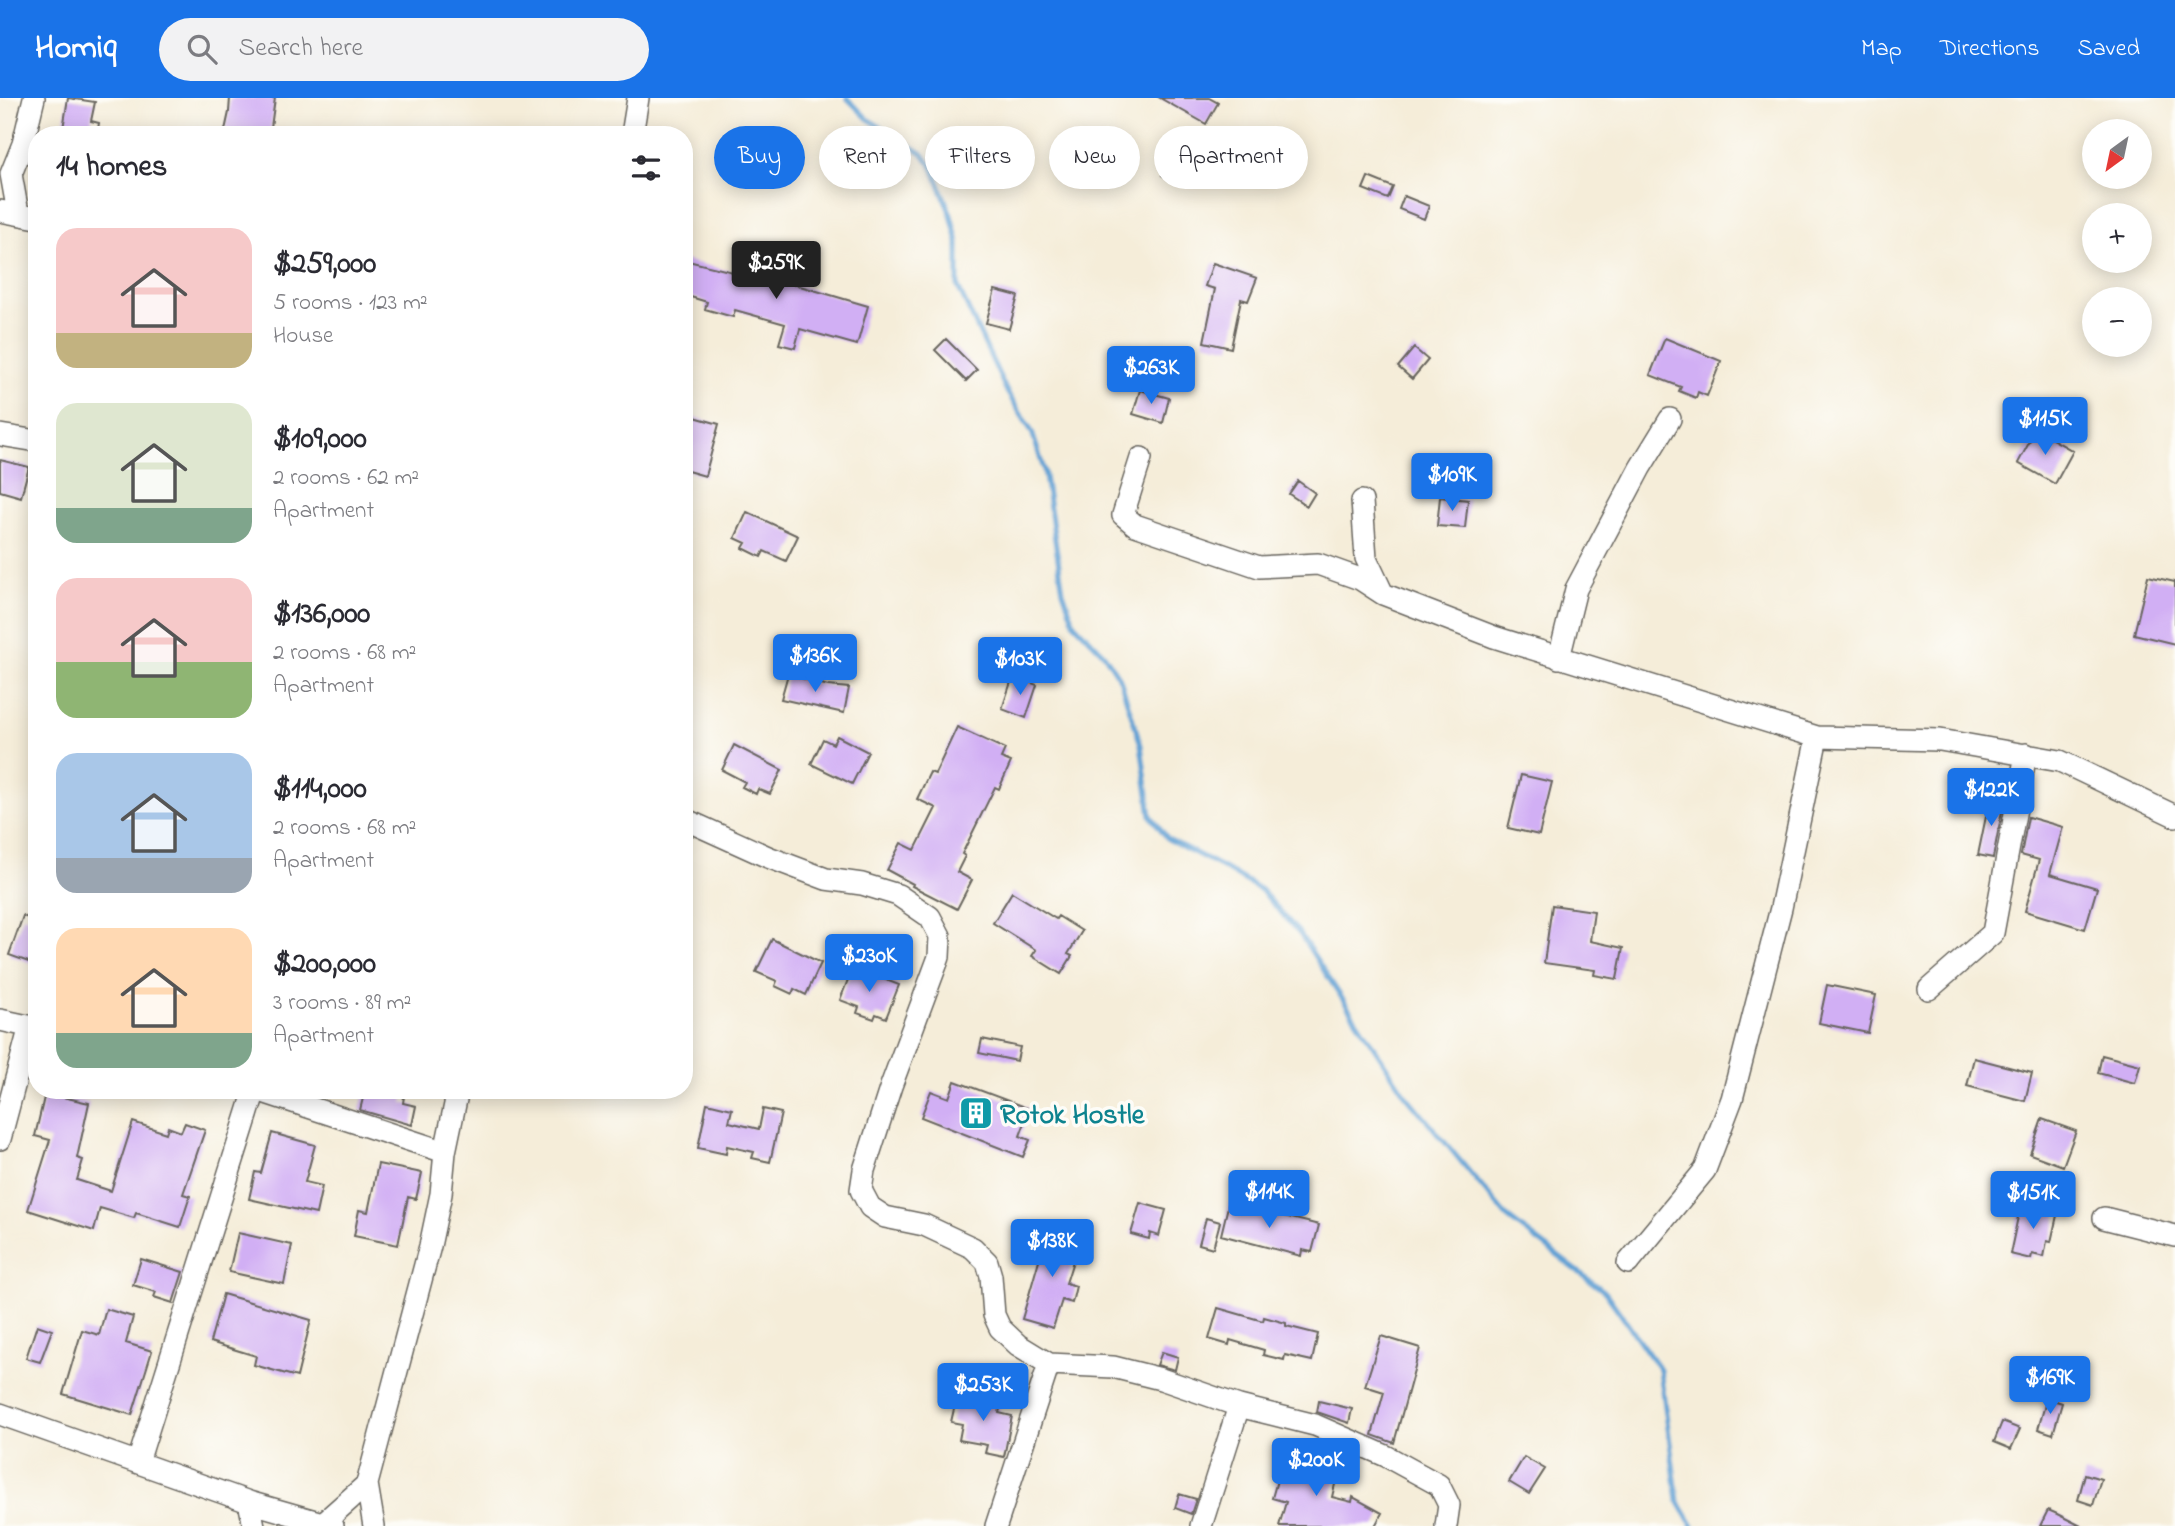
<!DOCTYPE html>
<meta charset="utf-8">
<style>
:root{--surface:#fff;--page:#f2f2f3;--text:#2b2b33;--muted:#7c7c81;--accent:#1a73e8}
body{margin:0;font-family:"Indie Flower",sans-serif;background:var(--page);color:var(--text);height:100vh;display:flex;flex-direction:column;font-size:26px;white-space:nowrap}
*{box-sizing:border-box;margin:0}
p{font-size:23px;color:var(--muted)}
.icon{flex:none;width:38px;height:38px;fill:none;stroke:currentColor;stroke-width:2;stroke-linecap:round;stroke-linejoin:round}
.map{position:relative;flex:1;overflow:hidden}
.sheet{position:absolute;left:28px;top:28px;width:665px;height:973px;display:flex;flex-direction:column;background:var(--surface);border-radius:28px;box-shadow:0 4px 18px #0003}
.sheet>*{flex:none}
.top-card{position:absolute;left:714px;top:28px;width:665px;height:63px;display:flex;gap:14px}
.needle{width:46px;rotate:213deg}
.tools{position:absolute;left:2082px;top:21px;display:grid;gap:14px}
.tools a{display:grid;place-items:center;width:70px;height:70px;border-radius:50%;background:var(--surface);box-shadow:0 4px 18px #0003;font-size:35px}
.price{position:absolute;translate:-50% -60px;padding:0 16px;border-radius:7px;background:var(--accent);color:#fff;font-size:23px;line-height:46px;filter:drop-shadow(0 2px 4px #0008)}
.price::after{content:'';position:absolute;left:50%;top:42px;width:21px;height:16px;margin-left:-10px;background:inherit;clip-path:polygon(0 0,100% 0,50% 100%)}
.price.selected{background:#222;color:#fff}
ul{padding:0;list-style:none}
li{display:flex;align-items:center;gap:21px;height:175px;padding:0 28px}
li span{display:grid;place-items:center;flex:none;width:196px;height:140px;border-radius:21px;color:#555}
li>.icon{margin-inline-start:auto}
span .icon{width:84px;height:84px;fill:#fffc;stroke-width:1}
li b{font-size:30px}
h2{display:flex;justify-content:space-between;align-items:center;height:84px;padding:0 28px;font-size:30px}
.tag{padding:0 24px;border-radius:32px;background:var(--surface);box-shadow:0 4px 18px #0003;font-size:24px;line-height:63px}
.tag.selected{background:var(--accent);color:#fff}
header{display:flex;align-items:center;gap:42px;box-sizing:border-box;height:98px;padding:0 35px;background:var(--accent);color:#fff}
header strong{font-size:33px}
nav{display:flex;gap:38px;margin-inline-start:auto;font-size:24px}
.search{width:490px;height:63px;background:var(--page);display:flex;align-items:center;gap:18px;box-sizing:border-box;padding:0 24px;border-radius:38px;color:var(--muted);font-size:26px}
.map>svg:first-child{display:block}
</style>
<header>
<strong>Homiq</strong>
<div class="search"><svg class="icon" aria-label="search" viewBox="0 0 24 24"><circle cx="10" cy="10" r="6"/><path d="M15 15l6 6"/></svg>Search here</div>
<nav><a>Map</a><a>Directions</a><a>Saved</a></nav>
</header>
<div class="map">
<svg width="2175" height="1428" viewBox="0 0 2175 1428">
<rect width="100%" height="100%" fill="#fdfcf7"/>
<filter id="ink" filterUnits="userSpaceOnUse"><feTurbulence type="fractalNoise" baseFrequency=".0143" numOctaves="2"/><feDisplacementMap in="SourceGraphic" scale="14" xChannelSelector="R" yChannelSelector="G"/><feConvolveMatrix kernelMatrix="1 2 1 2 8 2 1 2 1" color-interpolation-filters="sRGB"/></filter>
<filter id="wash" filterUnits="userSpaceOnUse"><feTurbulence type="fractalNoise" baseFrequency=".00686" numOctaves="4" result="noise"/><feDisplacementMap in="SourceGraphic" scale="28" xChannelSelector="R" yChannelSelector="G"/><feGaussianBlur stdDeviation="1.57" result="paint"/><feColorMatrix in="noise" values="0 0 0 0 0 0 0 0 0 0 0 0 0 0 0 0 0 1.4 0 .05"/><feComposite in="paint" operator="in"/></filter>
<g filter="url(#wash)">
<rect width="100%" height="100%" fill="#f5edd9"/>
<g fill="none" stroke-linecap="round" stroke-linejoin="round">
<path stroke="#62a1d4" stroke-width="5" d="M847 0 868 21 922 55 933 70 951 117 958 144V189L1007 294 1032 334 1044 372 1063 493 1074 525 1104 556 1120 581 1141 647 1151 718 1168 741 1222 769 1261 792 1300 836 1404 995 1507 1119 1605 1194 1660 1272 1678 1403 1693 1428"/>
</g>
<g id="blocks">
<path fill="#d1aff4" d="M68 0 95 4 91 23 99 25 97 37H62Z
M230 0H275L270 37H224L229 14Z
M1160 0H1209L1218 5 1206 26Z
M1179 43 1195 51 1178 86 1162 77Z
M1368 79 1393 89 1388 101 1363 91Z
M1404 98 1429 108 1424 121 1399 111Z
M782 152 800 156 793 186 868 208 857 247 800 231 795 250 779 246 785 226 735 212 733 219 705 211 707 204 684 197V162L774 184Z
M1213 165 1257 180 1248 203 1241 201 1231 250 1204 244 1215 191 1205 188Z
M995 192 1018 198 1009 231 986 225Z
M1665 240 1721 263 1707 298 1698 294 1696 300 1679 293 1681 289 1650 277Z
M946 241 977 272 966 283 935 252Z
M1414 250 1428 262 1412 281 1398 269Z
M1140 292 1169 300 1163 325 1133 316Z
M691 318 719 326 705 378 684 372V342Z
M2036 332 2073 353 2055 386 2018 365Z
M0 362 29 369 21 399 0 393Z
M1298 383 1315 395 1307 408 1289 396Z
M1440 399 1468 402 1465 430 1437 428Z
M747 414 798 438 786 463 764 453 761 459 743 450 746 445 735 440Z
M2148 478 2175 484V546L2134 536Z
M788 576 828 588 849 590 844 615 781 601Z
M1013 578 1037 587 1026 620 1002 611Z
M957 629 1005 651 1001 660 1011 664 999 691 995 689 962 756 965 758 957 774 972 782 957 811 912 788 913 786 887 772 901 745 915 752 936 710 917 701 930 674 935 676Z
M837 638 868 654 852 686 811 666 823 641 833 646Z
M734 647 782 672 770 696 758 691 756 696 742 689 745 684 722 672Z
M1521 677 1552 684 1539 737 1508 730Z
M1990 699 2004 703 1993 760 1978 757Z
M2028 719 2063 729 2050 776 2097 790 2085 831 2025 813 2039 762 2021 757Z
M1012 794 1056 821 1058 818 1082 833 1068 856 1072 858 1061 876 1032 858 1036 852 993 825Z
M1552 807 1594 813 1590 843 1623 850 1617 881 1594 877 1595 872 1544 865Z
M23 818 37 823V867L9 857Z
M772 841 821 865 806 897 794 891 792 896 775 888 777 883 756 874Z
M853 869 899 887 886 920 876 916 874 921 857 915 859 909 840 902Z
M1827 887 1876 897 1868 935 1819 925Z
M982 941 1020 949 1017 963 979 955Z
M2102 957 2140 967 2135 985 2098 975Z
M1974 960 2032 975 2025 1003 1967 988Z
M955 983 1030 1011 1020 1038 1030 1042 1023 1059 921 1019 931 993 949 1000Z
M371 992H405L403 1005 416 1008 412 1027 360 1012 364 996 370 998Z
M45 995 89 1005 77 1060 83 1062 77 1082 111 1093 133 1024 166 1035 168 1029 181 1034 185 1025 205 1032 183 1096 190 1098 180 1129 136 1115 134 1120 100 1110 94 1133 28 1112 50 1042 35 1038Z
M707 1005 732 1011 729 1024 759 1031 763 1011 781 1015 770 1064 752 1060 754 1054 727 1048 726 1056 698 1050Z
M2042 1021 2076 1033 2063 1068 2030 1056Z
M272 1035 315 1047 305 1084 322 1088 316 1116 249 1101 255 1074 261 1075Z
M378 1066 422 1075 416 1101 408 1099 398 1147 354 1138 359 1112 368 1114Z
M1229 1104 1319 1127 1312 1154 1302 1152 1301 1158 1221 1137Z
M1140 1105 1166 1112 1159 1138 1150 1135 1149 1141 1131 1136Z
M2021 1105 2058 1113 2051 1144 2047 1143 2044 1159 2032 1156 2031 1161 2010 1156Z
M1206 1120 1220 1124 1213 1150 1199 1146Z
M1048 1131 1080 1141 1066 1185 1076 1188 1072 1205 1062 1202 1053 1230 1022 1221Z
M238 1135 292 1147 284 1186 229 1174Z
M141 1161 183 1174 173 1205 154 1199 156 1194 133 1187Z
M223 1196 311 1222 297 1279 254 1267 256 1258 210 1244Z
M1218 1210 1263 1223 1264 1219 1286 1225V1228L1318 1236 1312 1263 1285 1257 1284 1262 1263 1257 1264 1252 1230 1242 1229 1247 1209 1241Z
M106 1211 133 1219 126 1245 152 1253 132 1317 63 1296 82 1232 99 1237Z
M37 1227 52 1232 40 1264 26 1260Z
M1381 1238 1420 1250 1394 1345 1372 1337 1384 1294 1365 1288Z
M1162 1254 1178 1259 1175 1272 1157 1267Z
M980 1297 1002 1302 999 1315 1012 1318 1004 1359 985 1355 987 1347 959 1342 962 1326 951 1324 957 1298 979 1303Z
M2047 1300 2062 1305 2053 1336 2038 1331Z
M1319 1303 1352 1311 1349 1325 1317 1314Z
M2002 1324 2020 1331 2011 1351 1994 1344Z
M1285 1354 1320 1364 1316 1376 1336 1382 1332 1399 1352 1404 1353 1399 1382 1415 1375 1428H1279L1286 1404 1272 1400Z
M1524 1359 1545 1371 1529 1396 1509 1384Z
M2085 1376 2101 1381 2093 1407 2078 1402Z
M1179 1396 1196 1401 1191 1416 1175 1410Z
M2048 1412 2055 1415 2081 1428H2040Z"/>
</g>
</g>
<g filter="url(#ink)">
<use href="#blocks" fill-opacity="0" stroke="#68655e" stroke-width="2"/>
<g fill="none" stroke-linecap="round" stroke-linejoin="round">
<g stroke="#68655e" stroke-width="24">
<path id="minor" d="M632 37 638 0
M0 113 37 120
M18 115 11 76 23 46 34 0
M0 337 37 343
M1141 360 1123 417 1135 427 1259 469 1318 466 1360 481 1383 496 1494 539 1817 639 1940 642 2060 663 2175 718
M1362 403 1366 460 1383 496
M1559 560 1576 491 1640 370 1670 321
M684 721 768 759 826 781 862 786 898 797 930 819 940 838 939 859 891 988 864 1072 861 1092 870 1109 885 1119 924 1127 973 1150 987 1164 991 1178 994 1217 1000 1230 1018 1247 1049 1266 1113 1269 1161 1281 1239 1308 1315 1327 1386 1358 1439 1387 1449 1407 1446 1428
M1929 891 1993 835 2026 656
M0 922 37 930
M257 992 445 1054 458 992
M0 1041 30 928
M2104 1120 2175 1138
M1628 1165 1705 1072 1732 1001 1781 810 1817 639
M0 1316 249 1404 333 1428
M138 1364 255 992
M249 1404 254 1428
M323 1425 367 1386
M374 1428 367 1386 430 1148 441 1096 445 1054
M996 1428 1049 1266
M1201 1428 1239 1308"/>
</g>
<use href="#minor" stroke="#fff" stroke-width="21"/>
</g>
</g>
<defs>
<g id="building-square" transform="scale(1.75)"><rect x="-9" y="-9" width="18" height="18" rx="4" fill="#0f9aa8" stroke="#fdfcf7"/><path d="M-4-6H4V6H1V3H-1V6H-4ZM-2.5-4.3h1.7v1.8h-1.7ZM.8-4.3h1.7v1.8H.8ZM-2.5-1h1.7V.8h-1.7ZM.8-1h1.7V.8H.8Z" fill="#fff"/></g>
</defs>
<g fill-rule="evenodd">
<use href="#building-square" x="976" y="1015"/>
</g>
<g text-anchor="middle" stroke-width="7" stroke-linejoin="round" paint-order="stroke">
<g font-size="28" font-weight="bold" fill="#0d838f" stroke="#fdfcf7" text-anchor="start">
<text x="1000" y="1025">Rotok Hostle</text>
</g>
</g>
</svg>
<div class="tools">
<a><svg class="needle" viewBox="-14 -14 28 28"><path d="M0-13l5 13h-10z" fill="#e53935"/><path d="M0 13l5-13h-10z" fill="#7c7c81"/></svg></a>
<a>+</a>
<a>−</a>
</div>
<b class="price selected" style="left:776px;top:203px">$259K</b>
<b class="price" style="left:1151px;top:308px">$263K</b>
<b class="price" style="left:2045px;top:359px">$115K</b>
<b class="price" style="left:1452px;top:415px">$109K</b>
<b class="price" style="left:815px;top:596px">$136K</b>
<b class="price" style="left:1020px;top:599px">$103K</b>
<b class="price" style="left:1991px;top:730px">$122K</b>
<b class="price" style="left:869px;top:896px">$230K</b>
<b class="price" style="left:1269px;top:1132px">$114K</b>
<b class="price" style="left:2033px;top:1133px">$151K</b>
<b class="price" style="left:1052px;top:1181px">$138K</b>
<b class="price" style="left:2050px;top:1318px">$169K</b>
<b class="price" style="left:983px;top:1325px">$253K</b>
<b class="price" style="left:1316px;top:1400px">$200K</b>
<div class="top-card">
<a class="tag selected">Buy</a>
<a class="tag">Rent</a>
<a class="tag">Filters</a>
<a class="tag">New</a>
<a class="tag">Apartment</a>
</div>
<section class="sheet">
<h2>14 homes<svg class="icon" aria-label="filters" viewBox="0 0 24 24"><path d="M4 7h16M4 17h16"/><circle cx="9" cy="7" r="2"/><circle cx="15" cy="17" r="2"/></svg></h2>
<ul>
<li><span style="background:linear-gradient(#f6c9c9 75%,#c2b280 0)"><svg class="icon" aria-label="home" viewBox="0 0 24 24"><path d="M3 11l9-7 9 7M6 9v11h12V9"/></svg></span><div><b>$259,000</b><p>5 rooms · 123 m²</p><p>House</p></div></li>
<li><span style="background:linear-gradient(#dfe7d0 75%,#7fa58c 0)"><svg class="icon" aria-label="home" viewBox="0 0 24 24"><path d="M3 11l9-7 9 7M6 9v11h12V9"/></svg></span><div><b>$109,000</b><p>2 rooms · 62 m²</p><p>Apartment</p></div></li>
<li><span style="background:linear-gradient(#f6c9c9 60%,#8fb573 0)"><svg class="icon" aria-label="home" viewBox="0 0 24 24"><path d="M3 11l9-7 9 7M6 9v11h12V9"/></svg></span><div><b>$136,000</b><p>2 rooms · 68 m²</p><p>Apartment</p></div></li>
<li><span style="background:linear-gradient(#a9c7e8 75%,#9aa5b1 0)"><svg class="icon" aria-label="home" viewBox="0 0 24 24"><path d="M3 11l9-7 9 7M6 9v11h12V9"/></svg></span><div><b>$114,000</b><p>2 rooms · 68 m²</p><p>Apartment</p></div></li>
<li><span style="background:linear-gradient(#ffd9b3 75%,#7fa58c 0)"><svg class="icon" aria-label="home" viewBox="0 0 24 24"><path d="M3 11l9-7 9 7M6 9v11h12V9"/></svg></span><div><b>$200,000</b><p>3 rooms · 89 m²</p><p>Apartment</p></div></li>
</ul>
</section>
</div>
